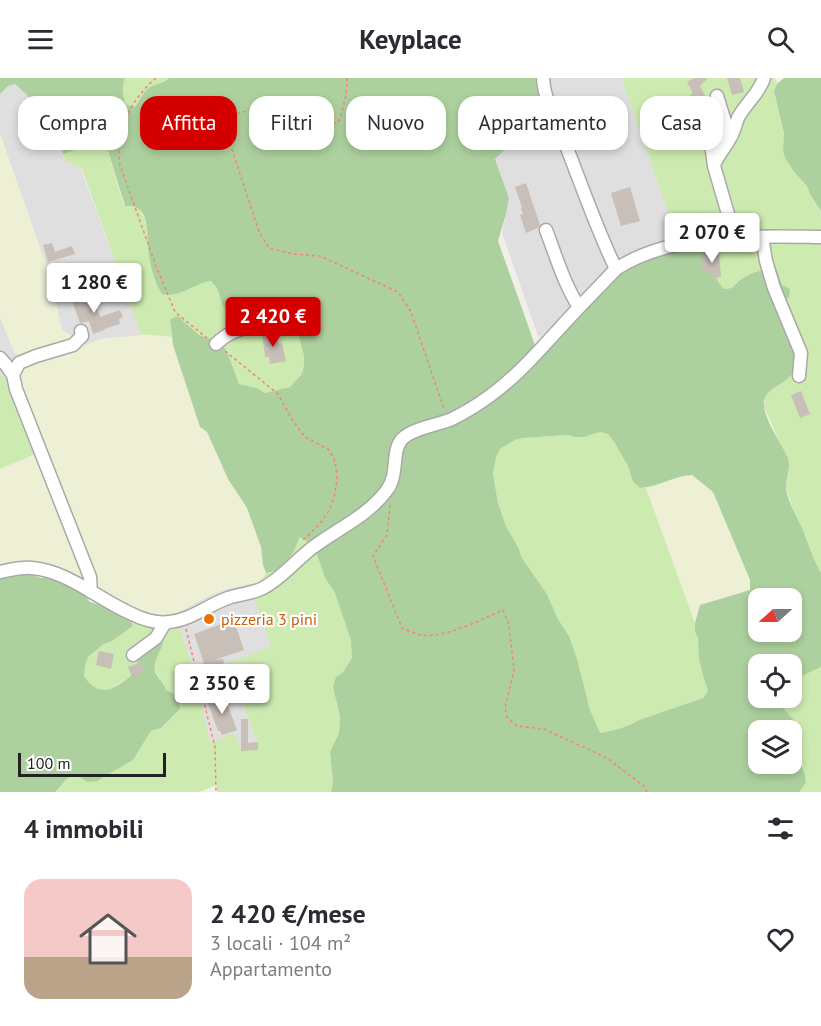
<!DOCTYPE html>
<html lang="it">
<meta charset="utf-8">
<style>
:root{--surface:#fff;--page:#f7f7f7;--text:#2b2b33;--muted:#7c7c81;--line:#e1e1e2;--accent:#d40000}
body{margin:0;font-family:"PT Sans",sans-serif;background:var(--page);color:var(--text);height:100vh;display:flex;flex-direction:column;font-size:22px;white-space:nowrap}
*{box-sizing:border-box;margin:0}
p{font-size:20px;color:var(--muted)}
.icon{flex:none;width:33px;height:33px;fill:none;stroke:currentColor;stroke-width:2;stroke-linecap:round;stroke-linejoin:round}
.map{position:relative;height:714px;overflow:hidden}
.drawer{display:flex;flex-direction:column;background:var(--surface);flex:1}
.drawer>*{flex:none}
.top-card{position:absolute;left:18px;top:18px;width:786px;height:54px;display:flex;gap:12px}
.needle{width:39px;rotate:249deg}
.fabs{position:absolute;left:748px;top:510px;display:grid;gap:12px}
.fabs a{display:grid;place-items:center;width:54px;height:54px;border-radius:12px;background:var(--surface);box-shadow:0 3px 9px #0003;font-size:30px}
.scale{position:absolute;left:18px;bottom:15px;width:148px;box-sizing:border-box;padding-left:6px;border:3px solid #222;border-top:0;font-size:16px;line-height:21px;white-space:nowrap;color:#222;-webkit-text-stroke:4px #fff;paint-order:stroke}
.price{position:absolute;translate:-50% -51px;padding:0 14px;border-radius:6px;background:#fff;color:#222;font-size:20px;line-height:39px;filter:drop-shadow(0 2px 3px #0008)}
.price::after{content:'';position:absolute;left:50%;top:36px;width:18px;height:14px;margin-left:-9px;background:inherit;clip-path:polygon(0 0,100% 0,50% 100%)}
.price.selected{background:var(--accent);color:#fff}
ul{padding:0;list-style:none}
li{display:flex;align-items:center;gap:18px;height:150px;padding:0 24px}
li+li{border-top:2px solid var(--line)}
li span{display:grid;place-items:center;flex:none;width:168px;height:120px;border-radius:18px;color:#555}
li>.icon{margin-inline-start:auto}
span .icon{width:72px;height:72px;fill:#fffc;stroke-width:1}
li b{font-size:26px}
h2{display:flex;justify-content:space-between;align-items:center;height:72px;padding:0 24px;font-size:26px}
.tag{padding:0 21px;border-radius:18px;background:var(--surface);box-shadow:0 3px 9px #0003;font-size:21px;line-height:54px}
.tag.selected{background:var(--accent);color:#fff}
header{display:flex;justify-content:space-between;align-items:center;height:78px;padding:0 24px;background:var(--surface);font-size:27px;font-weight:700}
.map>svg:first-child{display:block}
</style>
<header><svg class="icon" aria-label="menu" viewBox="0 0 24 24"><path d="M4 6h16M4 12h16M4 18h16"/></svg>Keyplace<svg class="icon" aria-label="search" viewBox="0 0 24 24"><circle cx="10" cy="10" r="6"/><path d="M15 15l6 6"/></svg></header>
<div class="map">
<svg width="821" height="714" viewBox="0 0 821 714">
<rect width="100%" height="100%" fill="#f2efe9"/>
<path fill="#e0dfdf" d="M537 0H621L678 161 665 164 616 183 575 227 540 259 538 258 502 155 509 120 495 81 526 52 551 42 537 5Z
M15 6 27 17 55 55 65 83 81 91 141 255 145 257 101 261 86 267 62 252 50 198 0 56V16L8 8Z
M0 239 15 275H17L15 307 0 296Z
M249 506 271 568 228 585 257 664 241 672 210 666 195 596 175 536 208 518 224 512Z"/>
<path fill="#eef0d5" d="M0 56 50 198 62 252 86 267 101 261 143 257 141 256 172 259 194 332 214 369 219 385 224 392 228 401 247 430 261 469 263 487 266 495 260 505 249 506 224 512 208 518 164 543 90 524 76 509 51 500H41L25 495 0 500V391L42 373 16 294 17 276H15L0 239Z
M692 397 713 414 750 502V512L733 518H725L700 527 695 545 646 410 684 398Z"/>
<path fill="#cdebb0" d="M125 0H169C163 6 157 5 150 9 143 13 140 23 135 29L125 27C122 17 122 10 125 0Z
M621 0H775L777 6 774 13 784 55 783 71 795 95 807 108 810 116 821 133V495L817 490 806 458 797 443 786 410 789 392 786 376 782 369 764 329 765 321 768 314 789 299 737 203 732 210 724 211 718 206 710 183 681 171Z
M105 63 124 128C125 128 134 128 135 129 146 133 149 156 148 167L187 212 194 207 212 203 217 210 222 226 257 245 276 240 293 247 298 254 301 262 304 278V287L302 296 297 303 290 309 265 315 257 310 239 306 215 262 199 257 178 238 170 241 172 259 141 256 82 91 65 83 63 76Z
M0 296 15 307 43 373 0 391Z
M600 354 608 356 614 364 628 388 633 404 640 410H646L695 545C695 552 697 558 698 564 700 581 703 597 708 613L703 620 639 642C626 650 614 652 599 655L590 632 569 558 558 541 547 516 522 480 519 471 506 448 498 425 493 396 496 379 500 371 515 362 523 360 567 357 575 359H584Z
M300 459 314 468 325 500 335 515 352 562V580L343 594 336 599V624L340 640 339 655 330 674 333 704 331 714H217V707L199 714H55C62 708 64 702 72 697L80 699 87 704 104 699 133 682 151 653 161 650 180 631C175 624 169 618 166 611 163 606 165 607 162 603 153 592 151 586 160 573L140 574C139 580 138 587 135 592 131 598 125 602 120 605 104 616 94 614 84 598L85 588 88 579 104 566 112 563 133 548 130 540 164 543 175 536 195 596 210 665 234 655 241 671 257 664 228 585 271 568 249 506 260 505 266 495 274 494 297 468Z
M821 589V714H799L806 705 803 689 796 674 797 666 794 642 783 630V620H792V605L804 597Z"/>
<path fill="#add19e" fill-rule="evenodd" d="M0 0H125C122 10 122 17 126 27L135 29C140 23 143 13 150 9 157 5 163 6 169 0H537V6L551 42 526 52 495 81 509 120 506 136 498 163 535 267 541 275 620 191 649 178 702 167C709 180 714 202 724 211L732 210C741 198 762 189 777 192L782 207 790 211 789 219 782 225 796 255 803 260C795 272 800 287 790 298 781 308 767 310 764 323 762 339 781 364 787 378 792 389 786 399 786 410 787 423 800 444 805 457 810 469 814 484 821 495V589L804 597 792 605V586H759V620H783V630L794 642 801 658C790 680 805 684 806 705L799 714H331L333 704 330 674 339 655 340 640 333 608 336 599 343 594 352 580 351 562 335 515 325 500 314 468 300 459C294 475 284 494 266 495L263 487 261 469 247 430 228 401 207 354 200 349 173 267 170 241 178 238 199 257 215 262 222 267 227 274 239 306 257 310 265 315 290 309 302 296 304 287V278L298 254 293 247 276 240 257 245H249L232 240 222 226 217 210 211 203C192 206 181 220 162 216 154 204 148 181 148 166 147 156 148 143 142 134 137 128 131 128 125 128L105 63 63 76 55 55 27 17 15 6 8 8 0 16ZM600 354 608 356 614 364 628 388 633 404 640 410C658 409 674 398 692 397L713 414 750 502V512L700 527 695 545V553L698 561 699 580 703 597 708 613 703 620 639 642C626 650 614 652 600 655L590 632 577 581 569 558 558 541 547 516 522 480 519 471 506 448 498 425 493 396 496 379 500 371 515 362 523 360 567 357 575 359H584ZM759 520H792V554H759ZM759 652H792V686H759Z
M784 0H821V133L810 116 807 108 795 95 785 80 783 71 784 55 774 13 777 6Z
M25 495 41 500H51L76 509 90 524 115 531 130 540 133 548 112 563 104 566 88 579 85 588 84 598C94 613 104 616 120 606 125 602 131 599 134 593 138 588 137 581 140 575 143 570 150 565 154 562L163 565C160 576 149 588 158 599 162 604 164 605 166 612 176 616 179 620 180 631L161 650 151 653 133 682 97 703 87 704 80 699 72 697C64 702 62 708 55 714H0V500Z"/>
<path fill="#c7bfb8" d="M695 0H708L700 8 712 31 698 37 689 18 693 15 687 4Z
M727 0H740L744 14 732 17Z
M526 105 540 147 538 150 526 155 520 137 523 136 521 130 522 129 515 109Z
M630 109 640 143 621 148 611 115Z
M52 165 55 174 72 168 75 176 48 184 43 167Z
M719 175 721 199 713 200 712 193 703 194 702 176Z
M62 196 68 211 56 215 51 200Z
M84 215 86 221 93 219 100 239 120 232 123 239 119 241 120 246 104 251V252L93 256 89 243 80 245 71 220Z
M275 252 279 266 282 265 286 283 270 286 269 279H265L262 255Z
M801 313 810 336 800 340 791 317Z
M230 543 231 544 234 543 244 572 214 582 223 581 224 586 217 589 222 600 215 603 210 591 201 595 198 587 204 585 194 556Z
M99 573 114 576 111 591 96 587Z
M141 584 144 594 132 599 128 589Z
M224 617 237 652 222 657 220 653H218L207 623Z
M241 641H248V665L258 664V672L241 673Z"/>
<g fill="none" stroke-linecap="round" stroke-linejoin="round">
<g stroke="#a9a9a9" stroke-width="15">
<path id="minor" d="M543 0C544 22 558 49 567 70 583 111 597 152 616 191
M717 18 727 50 716 63 712 73 714 88 735 160
M714 87C718 77 724 71 729 62 734 55 735 48 738 40 745 26 759 16 764 0
M546 152C556 178 564 206 579 229
M762 159 766 183 774 210 801 275 799 298
M81 253 82 258 73 267 36 278 19 285 13 297 16 311 90 499 91 514
M216 266C227 255 238 250 253 249
M0 280 6 287 13 297
M0 494C10 492 21 489 32 490 68 493 98 521 130 535 141 541 157 546 169 544 191 542 208 527 228 520 239 516 252 516 263 510 281 501 295 483 312 470 337 451 368 438 387 412 399 396 391 373 402 361 413 350 438 347 452 341 466 334 479 326 491 317 517 298 538 274 559 251 578 230 597 211 616 191 673 154 755 158 821 159
M133 577 156 560 165 545"/>
</g>
<path stroke="#fa8072" stroke-width="1.5" stroke-dasharray="3 3" stroke-linecap="butt" d="M156 0C131 21 114 55 120 87L156 188 173 229 175 234 207 260
M347 0 346 17 340 42 322 52 283 34 254 31 236 36 228 47 230 65 259 154 269 170 293 176 320 178 398 214 411 234 443 328V332
M225 273 278 316 293 343 305 359 328 371 335 383 337 399 335 416 330 431 319 447 302 463
M390 427 387 457 373 478 402 550C407 552 414 555 420 557 443 561 481 542 503 532L509 547 514 592 505 629 507 639 517 648 544 651 607 680 645 709 647 714
M186 551 215 669 216 714"/>
<use href="#minor" stroke="#fff" stroke-width="12"/>
</g>
<circle fill="#e8710a" stroke="#fff" stroke-width="2" cx="209" cy="541" r="6"/>
<g text-anchor="middle" stroke-width="4.5" stroke-linejoin="round" paint-order="stroke">
<g font-size="16" fill="#c56008" stroke="#fff" text-anchor="start">
<text x="221" y="547">pizzeria 3 pini</text>
</g>
</g>
</svg>
<div class="fabs">
<a><svg class="needle" viewBox="-14 -14 28 28"><path d="M0-13l5 13h-10z" fill="#e53935"/><path d="M0 13l5-13h-10z" fill="#7c7c81"/></svg></a>
<a><svg class="icon" aria-label="locate" viewBox="0 0 24 24"><circle cx="12" cy="12" r="6"/><path d="M12 2v4M12 18v4M2 12h4M18 12h4"/></svg></a>
<a><svg class="icon" aria-label="layers" viewBox="0 0 24 24"><path d="M12 4l9 5-9 5-9-5zM3 14l9 5 9-5"/></svg></a>
</div>
<div class="scale">100 m</div>
<b class="price" style="left:712px;top:186px">2 070 €</b>
<b class="price" style="left:94px;top:236px">1 280 €</b>
<b class="price selected" style="left:273px;top:270px">2 420 €</b>
<b class="price" style="left:222px;top:637px">2 350 €</b>
<div class="top-card">
<a class="tag">Compra</a>
<a class="tag selected">Affitta</a>
<a class="tag">Filtri</a>
<a class="tag">Nuovo</a>
<a class="tag">Appartamento</a>
<a class="tag">Casa</a>
</div>
</div>
<section class="drawer">
<h2>4 immobili<svg class="icon" aria-label="filters" viewBox="0 0 24 24"><path d="M4 7h16M4 17h16"/><circle cx="9" cy="7" r="2"/><circle cx="15" cy="17" r="2"/></svg></h2>
<ul>
<li><span style="background:linear-gradient(#f6c9c9 65%,#b9a48a 0)"><svg class="icon" aria-label="home" viewBox="0 0 24 24"><path d="M3 11l9-7 9 7M6 9v11h12V9"/></svg></span><div><b>2 420 €/mese</b><p>3 locali · 104 m²</p><p>Appartamento</p></div><svg class="icon" aria-label="heart" viewBox="0 0 24 24"><path d="M12 20l-8-8c-3-5 5-10 8-4 3-6 11-1 8 4z"/></svg></li>
</ul>
</section>
